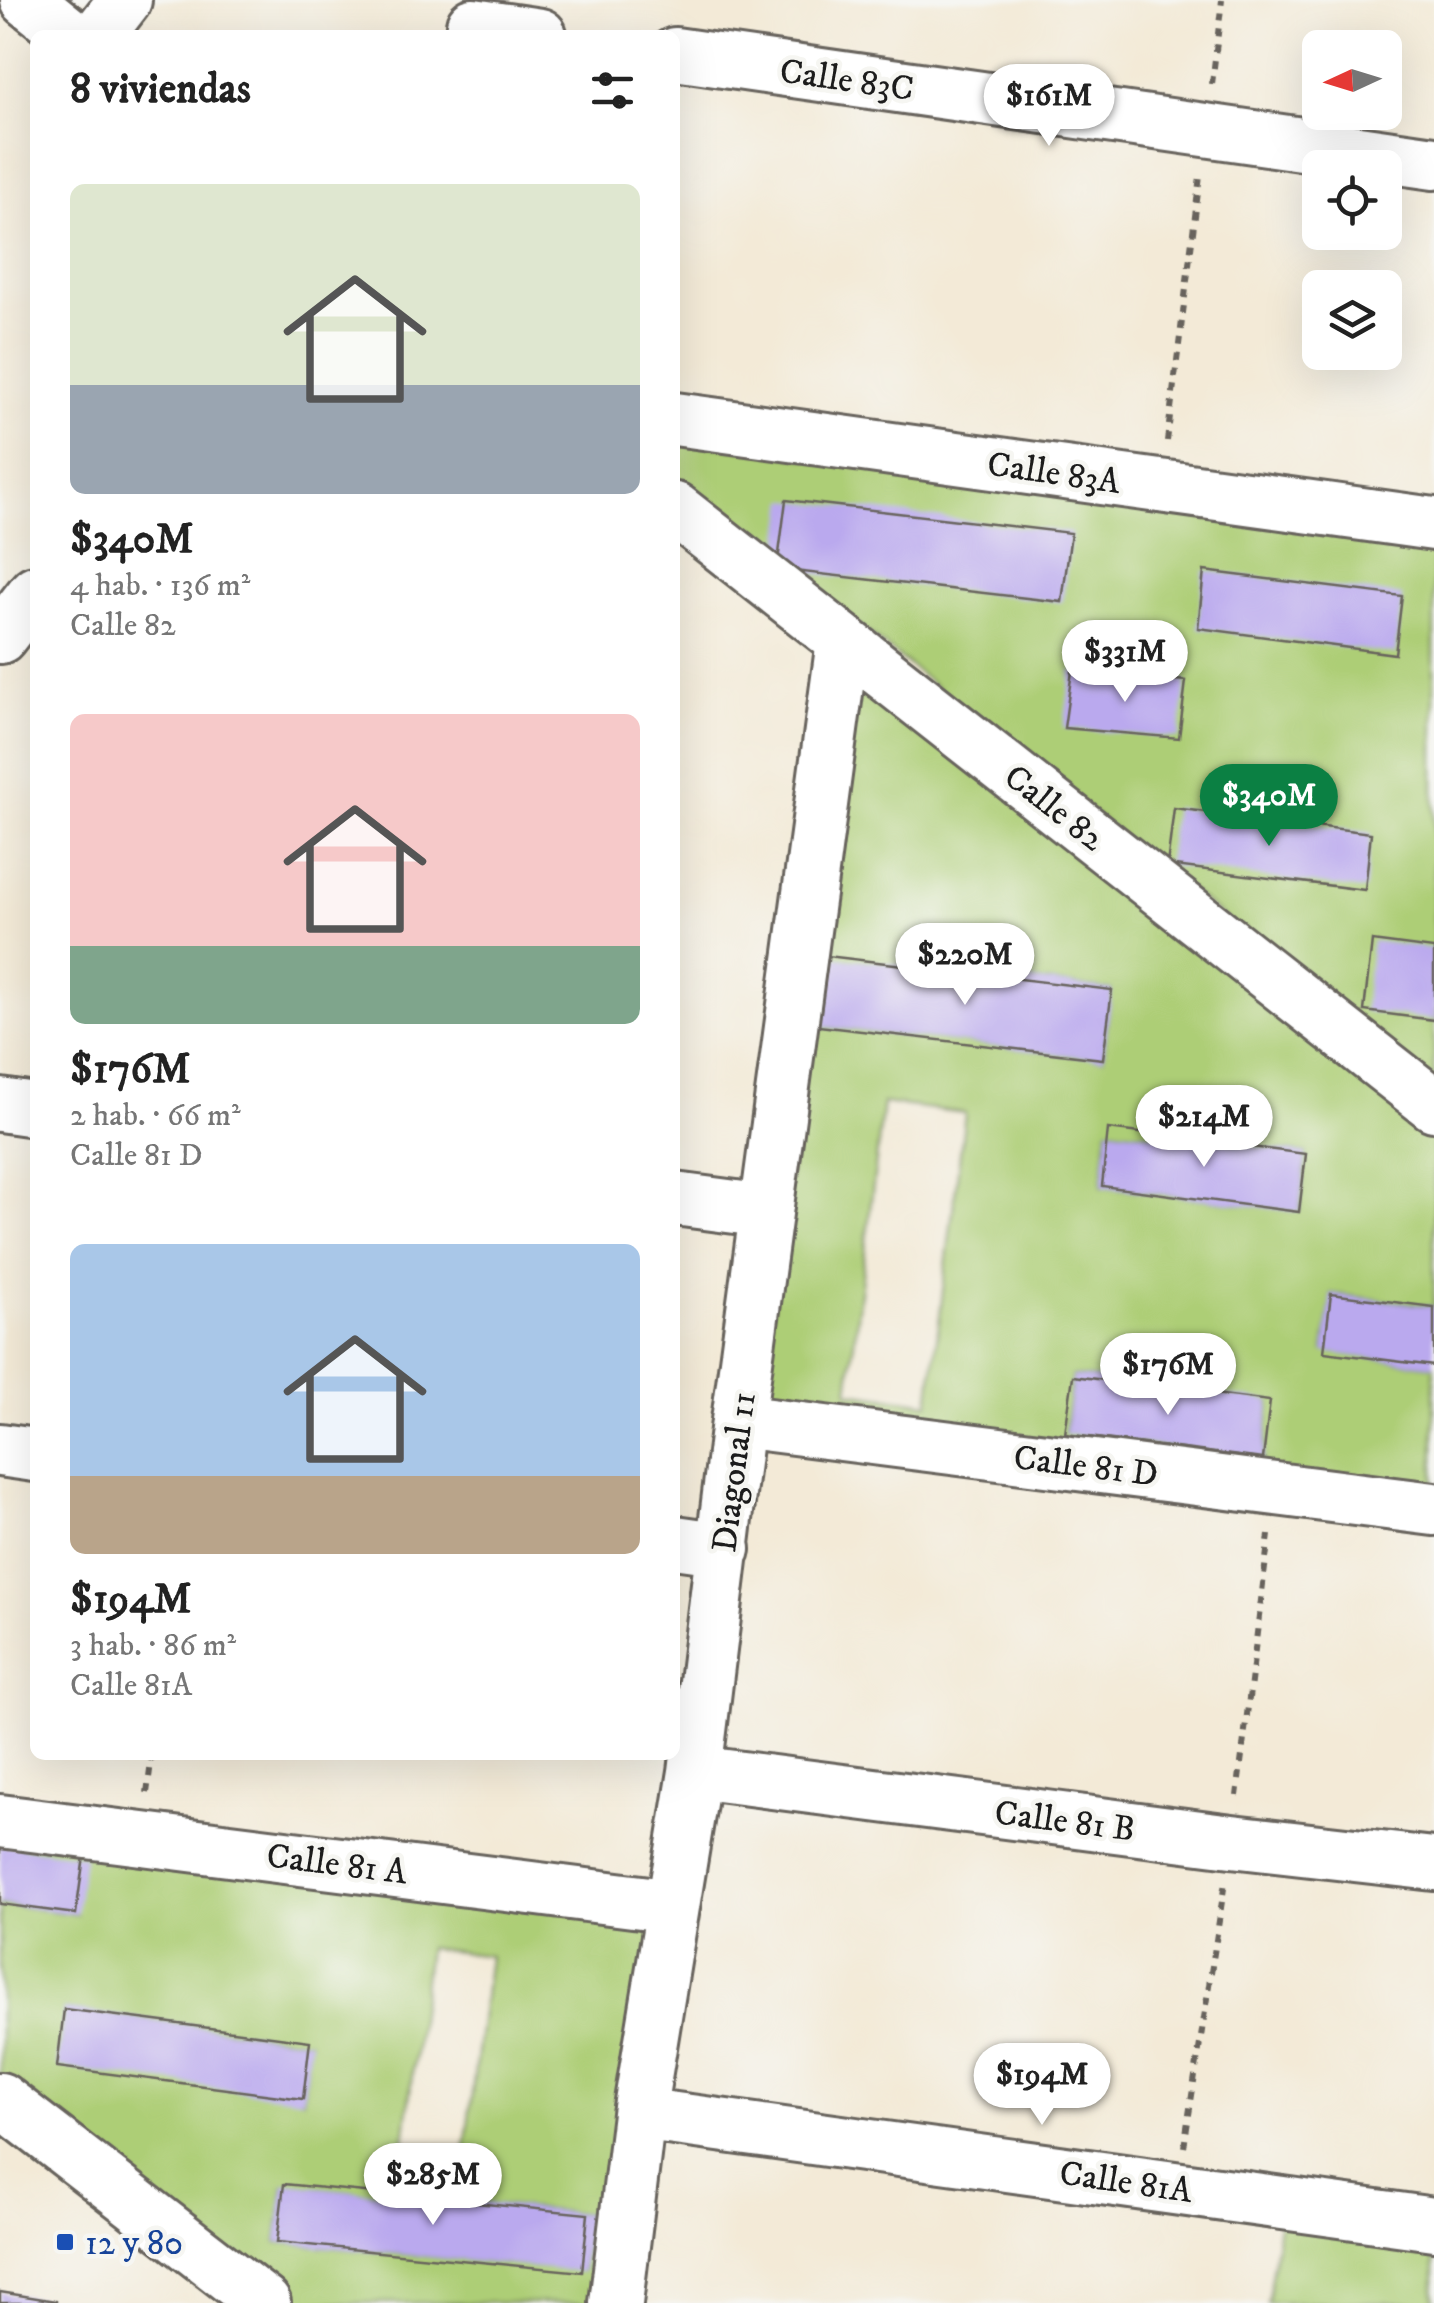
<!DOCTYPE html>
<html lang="es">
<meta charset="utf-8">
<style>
:root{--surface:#fff;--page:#f6f6f6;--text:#222;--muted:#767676;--accent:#0b8043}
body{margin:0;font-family:"IM FELL DW Pica",serif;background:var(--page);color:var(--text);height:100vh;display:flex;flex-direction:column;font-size:38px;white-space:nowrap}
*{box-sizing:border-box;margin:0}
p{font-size:32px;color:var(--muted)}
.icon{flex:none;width:55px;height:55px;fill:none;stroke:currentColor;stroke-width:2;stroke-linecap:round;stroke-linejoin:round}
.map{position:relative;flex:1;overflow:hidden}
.details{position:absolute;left:30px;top:30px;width:650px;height:1730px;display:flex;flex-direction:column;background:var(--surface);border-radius:15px;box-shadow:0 10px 40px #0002}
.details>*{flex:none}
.needle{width:65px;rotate:266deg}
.controls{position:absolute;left:1302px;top:30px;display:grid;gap:20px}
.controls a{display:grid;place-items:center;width:100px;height:100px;border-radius:15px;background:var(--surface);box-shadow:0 10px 40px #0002;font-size:50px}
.price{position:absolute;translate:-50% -85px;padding:0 22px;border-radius:35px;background:#fff;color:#222;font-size:32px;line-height:65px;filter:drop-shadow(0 2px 5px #0008)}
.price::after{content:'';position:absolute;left:50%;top:60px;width:30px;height:22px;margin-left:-15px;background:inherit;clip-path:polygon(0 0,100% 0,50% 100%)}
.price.on{background:var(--accent);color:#fff}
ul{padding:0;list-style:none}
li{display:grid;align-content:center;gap:20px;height:530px;padding:0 40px}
li span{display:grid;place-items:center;height:310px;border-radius:15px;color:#555}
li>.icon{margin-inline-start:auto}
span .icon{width:180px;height:180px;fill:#fffc;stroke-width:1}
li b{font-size:42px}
h2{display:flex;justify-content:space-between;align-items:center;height:120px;padding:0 40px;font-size:42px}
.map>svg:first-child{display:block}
</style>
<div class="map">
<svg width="1434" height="2303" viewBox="0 0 1434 2303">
<rect width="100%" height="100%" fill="#f6f6f2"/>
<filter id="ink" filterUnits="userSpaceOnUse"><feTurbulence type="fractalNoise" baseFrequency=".01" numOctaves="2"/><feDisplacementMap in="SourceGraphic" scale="20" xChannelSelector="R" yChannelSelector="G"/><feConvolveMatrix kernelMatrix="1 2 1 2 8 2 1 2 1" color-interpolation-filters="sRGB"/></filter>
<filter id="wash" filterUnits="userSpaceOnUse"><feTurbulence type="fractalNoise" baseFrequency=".0048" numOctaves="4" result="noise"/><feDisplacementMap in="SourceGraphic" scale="40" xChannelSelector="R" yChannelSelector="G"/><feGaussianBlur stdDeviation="2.25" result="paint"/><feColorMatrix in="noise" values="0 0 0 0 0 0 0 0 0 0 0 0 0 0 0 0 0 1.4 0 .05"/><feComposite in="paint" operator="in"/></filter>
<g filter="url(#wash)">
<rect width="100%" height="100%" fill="#f3ead7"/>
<path fill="#adce76" stroke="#647549" stroke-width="2.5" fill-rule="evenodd" d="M675 440 1434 543V1086L675 478Z
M855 658 1434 1123V1307L1332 1294 1324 1351 1434 1366V1499L760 1409ZM827 957 1111 990 1103 1058 819 1026ZM883 1103 965 1113 929 1403 848 1392ZM1108 1129 1306 1154 1299 1211 1102 1186ZM1073 1376 1270 1402 1263 1458 1065 1433Z
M0 1821 673 1906 616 2303H264L0 2099V1904L76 1914ZM428 1948 489 1956 462 2173 401 2165ZM64 2010 309 2041 303 2098V2099ZM284 2185 588 2214 582 2271 277 2242Z
M1280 2218 1434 2256V2303H1267Z"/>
<g id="blocks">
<path fill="#baa9ee" d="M786 500 1071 533 1062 602 777 569Z
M1204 571 1402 596 1395 654 1198 628Z
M1072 671 1186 681 1179 738 1064 728Z
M1174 808 1371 833 1365 890 1167 865Z
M1372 941 1434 949V1020L1364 1011Z
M827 956 1112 990 1103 1059 818 1026Z
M1108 1129 1306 1154 1299 1212 1102 1186Z
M1331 1294 1434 1307V1366L1324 1352Z
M1073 1376 1270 1401 1263 1459 1065 1434Z
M0 1845 84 1856 76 1914 0 1904Z
M64 2009 310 2041 303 2099 57 2067Z
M284 2184 588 2214 582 2272 277 2242Z
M0 2292 56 2301V2303H0Z"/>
</g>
</g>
<g filter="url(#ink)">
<use href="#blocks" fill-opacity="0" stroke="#67645d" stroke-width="2.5"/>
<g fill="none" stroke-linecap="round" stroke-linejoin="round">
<g stroke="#67645d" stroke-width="58">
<path id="minor" d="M27 0 71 35
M473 25 540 35
M98 35 125 0
M675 54 1434 163
M675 419 1434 524
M675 509 1434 1105
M0 637 35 592
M0 1105 35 1110
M675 1199 766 1211
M738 1421 1434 1509
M0 1450 35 1455
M675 1542 724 1549
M695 1772 1232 1841 1434 1864
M0 1821 673 1906
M0 2099 264 2303
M639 2114 1434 2224
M616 2303 639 2114 695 1772 738 1421 843 641"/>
</g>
<path stroke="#67645d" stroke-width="6" stroke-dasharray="8 8" stroke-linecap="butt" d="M1212 84 1222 0
M1167 441 1200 176
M147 1793 152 1755
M1237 1796 1269 1535
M1184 2147 1225 1882"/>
<use href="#minor" stroke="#fff" stroke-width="52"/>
</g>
</g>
<rect fill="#1a4fb4" stroke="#f6f6f2" stroke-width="4" x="55" y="2232" width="20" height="20" rx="5"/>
<g text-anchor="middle" stroke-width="9" stroke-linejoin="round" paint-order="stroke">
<g font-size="35" fill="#1c1c1c" stroke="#f6f6f2">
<text transform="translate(847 79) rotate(8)" y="12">Calle 83C</text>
<text transform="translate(1054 472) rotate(8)" y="12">Calle 83A</text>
<text transform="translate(1055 807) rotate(38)" y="12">Calle 82</text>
<text transform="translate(1086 1465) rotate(7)" y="12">Calle 81 D</text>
<text transform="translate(733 1472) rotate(-83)" y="12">Diagonal 11</text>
<text transform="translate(1065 1820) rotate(7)" y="12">Calle 81 B</text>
<text transform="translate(337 1863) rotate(7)" y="12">Calle 81 A</text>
<text transform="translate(1126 2181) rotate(8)" y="12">Calle 81A</text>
</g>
<g font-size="35" fill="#164399" stroke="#f6f6f2" text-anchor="start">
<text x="85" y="2254">12 y 80</text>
</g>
</g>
</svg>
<div class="controls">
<a><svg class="needle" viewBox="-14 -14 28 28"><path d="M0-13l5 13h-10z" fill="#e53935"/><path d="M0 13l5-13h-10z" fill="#767676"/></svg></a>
<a><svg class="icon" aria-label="locate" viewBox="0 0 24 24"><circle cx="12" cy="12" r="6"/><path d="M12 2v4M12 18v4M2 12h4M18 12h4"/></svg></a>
<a><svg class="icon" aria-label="layers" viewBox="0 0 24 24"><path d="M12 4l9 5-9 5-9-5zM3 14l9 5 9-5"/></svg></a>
</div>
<b class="price" style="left:1049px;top:149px">$161M</b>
<b class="price" style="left:1125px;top:705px">$331M</b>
<b class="price on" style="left:1269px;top:849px">$340M</b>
<b class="price" style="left:965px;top:1008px">$220M</b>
<b class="price" style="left:1204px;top:1170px">$214M</b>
<b class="price" style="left:1168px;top:1418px">$176M</b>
<b class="price" style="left:1042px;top:2128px">$194M</b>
<b class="price" style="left:433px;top:2228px">$285M</b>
<section class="details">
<h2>8 viviendas<svg class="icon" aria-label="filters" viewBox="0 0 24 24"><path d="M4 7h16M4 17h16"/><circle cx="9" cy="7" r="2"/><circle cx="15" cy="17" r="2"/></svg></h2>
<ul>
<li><span style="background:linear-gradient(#dfe7d0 65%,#9aa5b1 0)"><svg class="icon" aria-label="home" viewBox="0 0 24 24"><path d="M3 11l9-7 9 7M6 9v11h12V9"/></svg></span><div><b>$340M</b><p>4 hab. · 136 m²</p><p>Calle 82</p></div></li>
<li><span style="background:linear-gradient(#f6c9c9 75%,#7fa58c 0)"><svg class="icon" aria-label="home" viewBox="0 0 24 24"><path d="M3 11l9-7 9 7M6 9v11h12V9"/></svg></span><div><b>$176M</b><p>2 hab. · 66 m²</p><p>Calle 81 D</p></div></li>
<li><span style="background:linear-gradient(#a9c7e8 75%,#b9a48a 0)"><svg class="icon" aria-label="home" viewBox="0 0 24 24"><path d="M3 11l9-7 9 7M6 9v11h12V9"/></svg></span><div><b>$194M</b><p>3 hab. · 86 m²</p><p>Calle 81A</p></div></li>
</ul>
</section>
</div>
